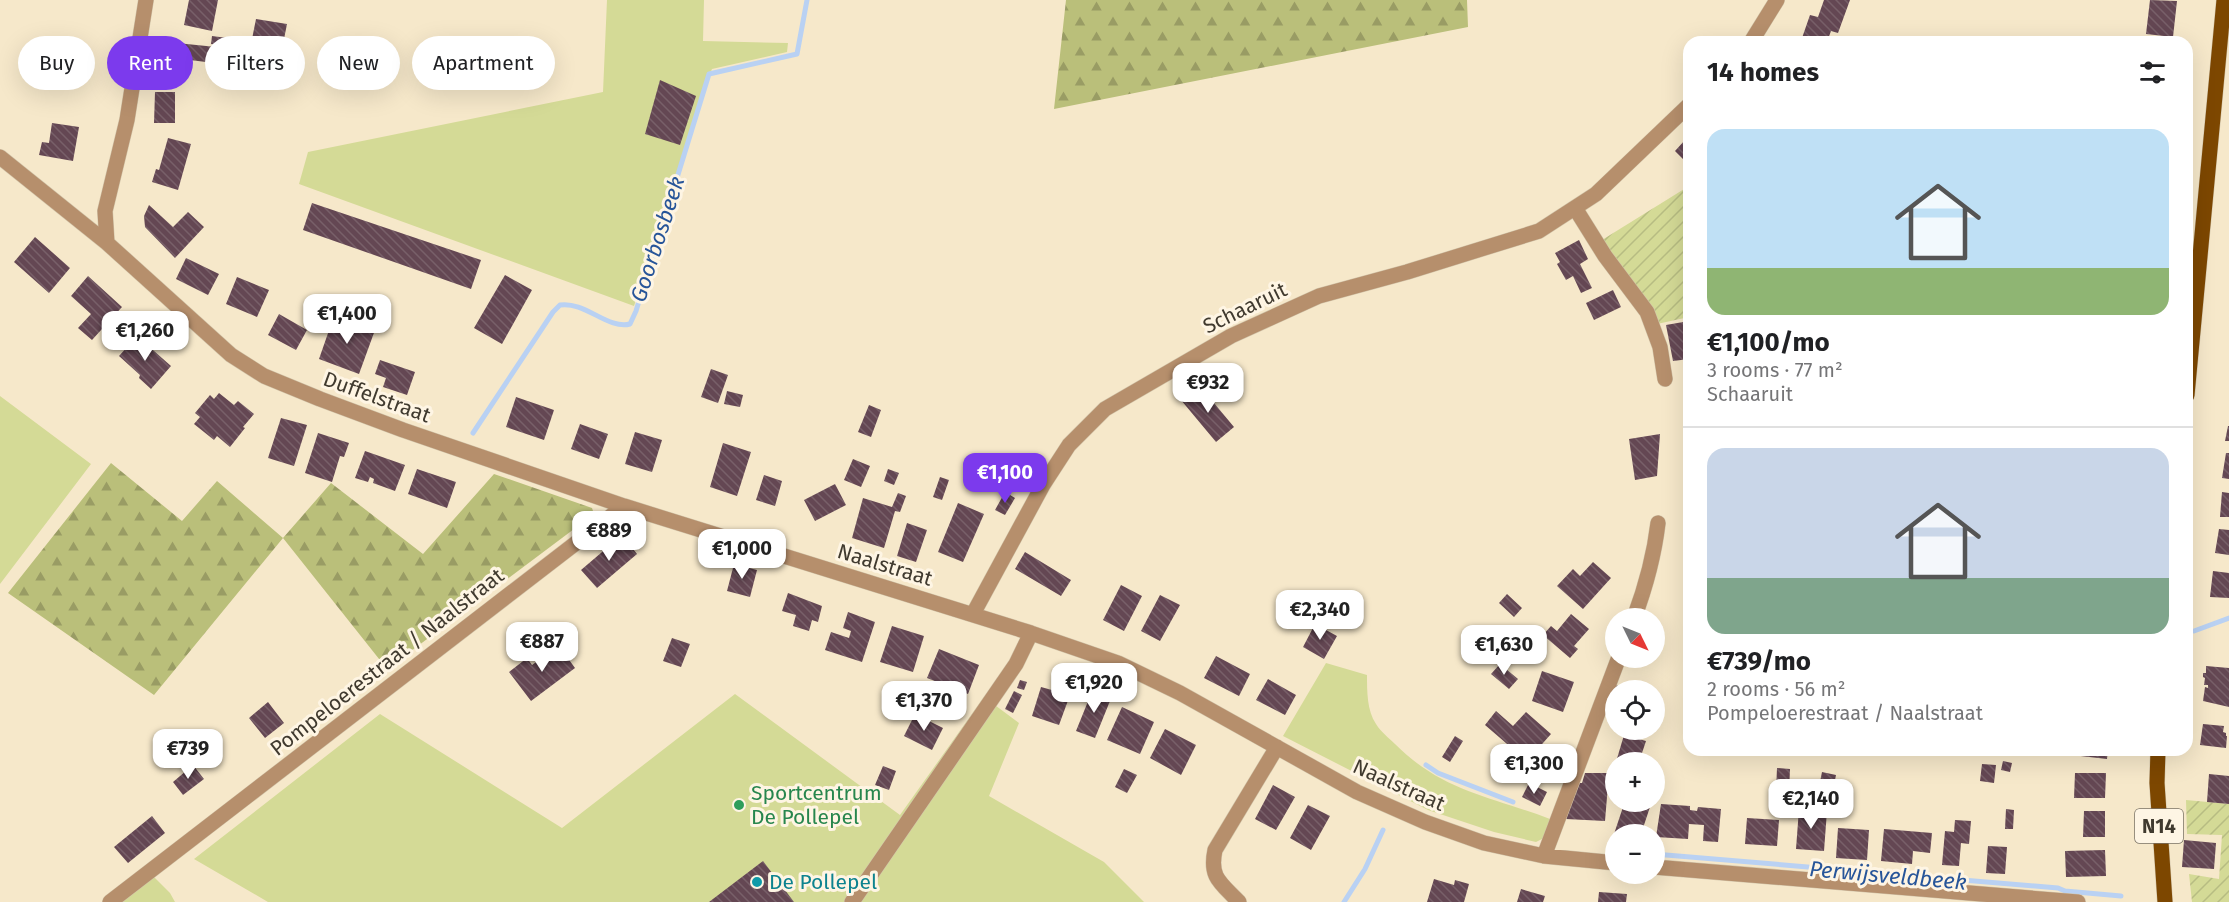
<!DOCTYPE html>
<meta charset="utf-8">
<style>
:root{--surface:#fff;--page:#f2f2f2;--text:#202124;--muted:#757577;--line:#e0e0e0;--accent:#7c3aed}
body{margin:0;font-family:"Fira Sans",sans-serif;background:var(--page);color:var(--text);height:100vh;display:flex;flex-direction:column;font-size:22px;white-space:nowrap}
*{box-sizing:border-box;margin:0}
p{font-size:20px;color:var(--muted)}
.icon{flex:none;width:33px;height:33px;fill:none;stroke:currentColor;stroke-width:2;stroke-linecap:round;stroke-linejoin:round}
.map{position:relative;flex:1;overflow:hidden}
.sheet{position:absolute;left:1683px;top:36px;width:510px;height:720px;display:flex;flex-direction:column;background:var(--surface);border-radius:18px;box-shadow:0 6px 24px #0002}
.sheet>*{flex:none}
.banner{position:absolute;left:18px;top:36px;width:570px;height:54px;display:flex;gap:12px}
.needle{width:39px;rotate:133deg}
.fabs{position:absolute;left:1605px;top:608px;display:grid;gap:12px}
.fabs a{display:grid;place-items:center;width:60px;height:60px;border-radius:50%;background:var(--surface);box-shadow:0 6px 24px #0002;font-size:30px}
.price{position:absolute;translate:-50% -51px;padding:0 14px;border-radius:12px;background:#fff;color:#222;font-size:20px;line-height:39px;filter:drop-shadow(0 2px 3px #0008)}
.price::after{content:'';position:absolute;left:50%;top:36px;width:18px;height:14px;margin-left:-9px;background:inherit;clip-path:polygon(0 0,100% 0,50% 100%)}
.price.active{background:var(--accent);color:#fff}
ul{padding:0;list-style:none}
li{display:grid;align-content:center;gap:12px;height:318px;padding:0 24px}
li+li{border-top:2px solid var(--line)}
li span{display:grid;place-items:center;height:186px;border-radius:18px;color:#555}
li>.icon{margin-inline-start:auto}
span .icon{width:108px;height:108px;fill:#fffc;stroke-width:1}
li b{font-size:26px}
h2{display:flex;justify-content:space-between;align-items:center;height:72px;padding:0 24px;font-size:26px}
.tag{padding:0 21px;border-radius:27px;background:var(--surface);box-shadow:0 6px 24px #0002;font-size:21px;line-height:54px}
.tag.active{background:var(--accent);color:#fff}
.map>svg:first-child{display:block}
</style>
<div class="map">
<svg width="2229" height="902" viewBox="0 0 2229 902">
<defs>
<pattern id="forest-firs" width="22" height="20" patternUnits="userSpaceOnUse" patternTransform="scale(1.5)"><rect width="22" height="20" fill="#babf7a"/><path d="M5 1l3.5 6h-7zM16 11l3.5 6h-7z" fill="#999c64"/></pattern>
<pattern id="garden-furrows" width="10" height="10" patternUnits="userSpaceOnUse" patternTransform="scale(1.5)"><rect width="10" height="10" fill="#d4da96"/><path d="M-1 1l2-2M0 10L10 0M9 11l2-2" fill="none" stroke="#b7bc82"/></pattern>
<pattern id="building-back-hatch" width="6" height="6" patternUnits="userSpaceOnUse" patternTransform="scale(1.5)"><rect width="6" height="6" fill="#644753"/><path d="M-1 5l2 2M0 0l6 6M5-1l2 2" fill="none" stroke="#786069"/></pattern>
</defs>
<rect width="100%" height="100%" fill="#f6e8ca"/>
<path fill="#d4da96" d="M607 0H704L703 41 788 43 787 52 712 69 701 97 634 306 299 184 308 152 603 92Z
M0 396 91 464 0 584Z
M1326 663 1367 675C1367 691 1367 711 1376 724 1381 732 1389 738 1395 744 1443 792 1490 796 1550 819L1544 838 1536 842 1494 832 1428 810 1283 736Z
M735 694 900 815 984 697 1019 723 989 796 1104 862 1144 902H268L194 859 380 714 562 828Z
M153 876 170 893 175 902H120Z"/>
<path fill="url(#forest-firs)" d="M1066 0H1467L1468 27 1054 109Z
M111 463 182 521 217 481 283 538 331 483 423 554 494 474 592 508 594 514 387 669 283 538 154 695 8 593Z"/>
<path fill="url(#garden-furrows)" d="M1689 186V317L1657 324 1602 240Z
M2186 800 2229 804V902H2192L2189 874 2219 879 2222 835 2187 834Z"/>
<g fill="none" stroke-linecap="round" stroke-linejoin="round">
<path stroke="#b9d1f3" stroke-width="5" d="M473 433 553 312 560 305C585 301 608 330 630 324L636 311 709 74 797 54 807 0
M2194 631 2229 618
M1426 765 1438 773 1513 802
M1654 854 2058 888 2065 891 2121 896
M1344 902 1365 869 1383 830"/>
</g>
<path fill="url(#building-back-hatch)" d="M189 0H218L212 31 184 25Z
M1824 0H1850L1838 33 1831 31 1827 42H1811L1802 38 1810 15 1818 17Z
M2150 0 2177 1 2173 37 2146 34Z
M256 19 287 24 283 44 252 39Z
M212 36 235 39 234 47 211 44Z
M167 42 216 47 214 63 166 57Z
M660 80 696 96 680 145 645 134Z
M155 92H175V123H154Z
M52 123 79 127 73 161 39 155 42 142 49 143Z
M168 138 191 144 178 190 152 182 156 169 159 170Z
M1685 140 1689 144V165L1675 151Z
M312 203 481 260 471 289 303 230Z
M149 205 173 227 188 212 204 227 175 258 145 227 144 216Z
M35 237 70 268 49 293 14 262Z
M1579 240 1588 259 1580 264 1592 288 1581 293 1573 276 1566 280 1557 264 1560 262 1555 253Z
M186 258 219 274 208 295 176 279Z
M505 275 532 290 502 344 474 328Z
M88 276 122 307 92 340 78 328 91 314 71 296Z
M237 277 269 290 257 317 226 304Z
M1613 290 1621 307 1594 320 1586 303Z
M279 314 307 330 296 350 268 335Z
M334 316 375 330 359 374 319 359Z
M1689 321V359L1673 361 1666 325Z
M137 336 171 366 151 389 139 378 140 375 119 356Z
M380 360 415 372 407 395 383 387 386 378 375 374Z
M711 369 728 375 718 403 701 397Z
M1199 385 1234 427 1216 442 1181 400Z
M727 391 743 395 740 407 724 404Z
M219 393 234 405 238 401 254 414 243 427 245 428 230 447 217 436 214 440 194 424 200 417 195 413 210 395 214 399Z
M516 397 554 410 544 440 506 427Z
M869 405 881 410 871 437 858 432Z
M281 418 307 425 294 466 268 458Z
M580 424 608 434 599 459 571 449Z
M2228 426H2229V441H2225Z
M635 432 662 440 652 472 625 464Z
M318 433 349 443 344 457 340 456 332 482 305 473Z
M1660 434 1657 476 1635 480 1629 439Z
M723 443 751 452 737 496 710 487Z
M365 451 405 465 395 491 373 483 374 479 370 477 368 482 355 478Z
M2226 453H2229V479L2222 478Z
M853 459 870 466 861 487 844 480Z
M417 469 456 482 447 508 408 494Z
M888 469 899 473 894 485 884 481Z
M764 475 782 481 775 506 756 500Z
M940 477 949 480 942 500 933 497Z
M835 484 846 505 815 521 804 500Z
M1005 492 1015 498 1005 515 995 510Z
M2222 492 2229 493V517H2220Z
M898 493 906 496 900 512 895 511 884 548 852 538 863 498 892 507Z
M958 503 984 514 963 562 938 552Z
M907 523 927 530 916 562 897 556Z
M2219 529 2229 530V555L2215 553Z
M622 535 637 554 597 588 581 570Z
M1025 552 1071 580 1061 596 1015 569Z
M1593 562 1611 578 1583 609 1557 586 1573 569 1580 576Z
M734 564 757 570 750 597 727 591Z
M2213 571 2229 573V598L2210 597Z
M1121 585 1142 596 1124 631 1103 620Z
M788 593 822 606 818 622 812 620 809 631 793 626 796 615 782 611Z
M1507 594 1522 608 1514 617 1499 603Z
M1160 595 1180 605 1160 641 1141 631Z
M848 612 875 622 862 662 825 650 831 632 849 638 851 631 843 628Z
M1571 614 1589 629 1574 646 1578 649 1570 658 1543 635 1551 626 1557 631Z
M1315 624 1337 636 1324 659 1303 647Z
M892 626 924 636 913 672 880 662Z
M672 638 690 644 681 667 663 661Z
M1480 644 1487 651 1481 657 1474 651Z
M559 646 575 668 531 701 509 672 527 658 532 665Z
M939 649 979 665 968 694 927 678Z
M1216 656 1250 674 1239 696 1204 678Z
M1500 664 1518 679 1509 689 1491 674Z
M2206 666 2229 668V707L2203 701 2205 687 2208 688V685H2204L2205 678 2203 677V673H2206Z
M1542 671 1574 682 1563 712 1532 701Z
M1268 679 1296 695 1285 715 1256 700Z
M1020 680 1027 682 1024 690 1017 688Z
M1616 685 1627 690H1616V704L1608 701Z
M1041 687 1070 695 1059 725 1032 716Z
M1093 689 1112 696 1095 738 1076 731Z
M1014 691 1022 695 1013 713 1005 709Z
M268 702 284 723 265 738 249 718Z
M1122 707 1154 722 1140 754 1107 740Z
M1496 711 1513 726 1526 712 1551 734 1527 761 1485 725Z
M915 714 943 728 932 750 904 736Z
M2203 724 2224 726 2223 732 2226 733V736H2227L2226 748 2200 745Z
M1165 729 1196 745 1181 775 1150 758Z
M1624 735 1646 741 1639 762H1616Z
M1455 736 1463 741 1450 762 1442 757Z
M2063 750H2108L2107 759 2063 754Z
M2003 761 2012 763 2010 772 2001 770Z
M1982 764 1996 765 1994 783 1980 781Z
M193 765 204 779 183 795 173 782Z
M883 766 896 771 889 790 875 785Z
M1777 768 1790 769 1789 792 1776 791Z
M1124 769 1137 775 1127 793 1115 787Z
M1822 772 1836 775 1833 790 1819 787Z
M1585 773H1609L1605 821 1566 819 1574 783H1582Z
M2075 773H2106L2105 798H2074Z
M2209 774 2229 776V804L2207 802Z
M1529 783 1547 792 1540 806 1522 797Z
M1273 785 1295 797 1276 830 1255 819Z
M1625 801H1643L1651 804 1641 834H1616V838L1613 837Z
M1661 804 1690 806V810L1697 811 1698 807 1721 809 1718 842 1703 841 1704 825 1689 824 1688 839 1656 837Z
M1308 805 1330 816 1311 850 1290 838Z
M1799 809 1827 811 1824 851 1796 849Z
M2006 809 2014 810 2013 829H2005Z
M2084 811H2105V837H2083Z
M152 816 165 833 128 863 114 847Z
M1747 818 1779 820 1777 846 1745 844Z
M1955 820 1971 821 1969 844 1961 843 1959 866 1942 865 1945 831 1954 832Z
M1838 828 1869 830 1867 860 1836 858Z
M1884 829 1932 833 1930 853 1913 851 1912 864 1881 861Z
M2184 840 2216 843 2214 869 2182 867Z
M1988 846 2007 847 2005 874 1986 873Z
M2105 850 2106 876 2066 877 2065 851Z
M763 861 794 902H709Z
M1434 879 1454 885 1455 880 1469 884 1464 902H1427Z
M1521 889 1545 896 1543 902H1517Z
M1599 892 1627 894 1626 902H1598Z"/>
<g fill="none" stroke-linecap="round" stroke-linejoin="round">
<g stroke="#d2c5ab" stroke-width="16">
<path id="minor" d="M146 0 127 120 105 211 107 243 231 355 264 376 320 399 403 430 624 506 1031 633 1118 663 1180 693 1357 792 1425 822 1484 843 1544 856 1616 863
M1751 42 1777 0
M0 157 107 243
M1575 208 1605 256 1647 312 1660 347 1665 379
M973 614 1043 485 1069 445 1105 409 1231 336 1319 296 1407 272 1539 231 1596 194 1689 105
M1634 618C1646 586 1654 557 1658 523
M1544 856 1619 657
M1654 867 2078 902
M110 902 624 506
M852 902 1016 664 1031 633
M1239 902C1221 883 1209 878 1215 850L1277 747"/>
</g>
<g stroke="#d2c5ab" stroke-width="16">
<path id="major" d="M2187 395 2224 0
M2158 750 2157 783 2165 902"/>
</g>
<use href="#minor" stroke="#b68f6c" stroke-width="15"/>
<use href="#major" stroke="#7d4700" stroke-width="15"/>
</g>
<circle fill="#2e9e5b" stroke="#fef5e4" stroke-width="2" cx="739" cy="805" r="6"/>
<circle fill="#0f9aa8" stroke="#fef5e4" stroke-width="2" cx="757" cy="882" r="6"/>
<g text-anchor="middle" stroke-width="6" stroke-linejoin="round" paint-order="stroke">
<rect fill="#fef5e4" stroke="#797265" stroke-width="1.5" x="2135" y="809" width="48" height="34" rx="4.5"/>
<g font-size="20" font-weight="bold" fill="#403a2f">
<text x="2159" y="833">N14</text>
</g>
<g font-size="21" fill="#403a2f" stroke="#fef5e4">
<text transform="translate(1245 308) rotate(-26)" y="7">Schaaruit</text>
<text transform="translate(377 397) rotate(20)" y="7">Duffelstraat</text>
<text transform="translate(885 565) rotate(17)" y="7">Naalstraat</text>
<text transform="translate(387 662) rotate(-38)" y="7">Pompeloerestraat / Naalstraat</text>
<text transform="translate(1399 785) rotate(24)" y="7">Naalstraat</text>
</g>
<g font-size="21" fill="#27864d" stroke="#fef5e4" text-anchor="start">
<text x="751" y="800">Sportcentrum<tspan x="751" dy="24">De Pollepel</tspan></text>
</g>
<g font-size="21" fill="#0d838f" stroke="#fef5e4" text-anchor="start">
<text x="769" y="889">De Pollepel</text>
</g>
<g font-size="22" font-style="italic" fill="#275599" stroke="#fef5e4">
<text transform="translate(657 239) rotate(-72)" y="8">Goorbosbeek</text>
<text transform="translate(1888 875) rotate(5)" y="8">Perwijsveldbeek</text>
</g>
</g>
</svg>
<div class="fabs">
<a><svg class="needle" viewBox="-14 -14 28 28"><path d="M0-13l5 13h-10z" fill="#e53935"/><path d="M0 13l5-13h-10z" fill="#757577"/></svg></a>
<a><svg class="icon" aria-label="locate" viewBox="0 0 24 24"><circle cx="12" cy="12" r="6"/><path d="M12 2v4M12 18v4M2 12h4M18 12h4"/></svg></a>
<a>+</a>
<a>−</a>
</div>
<b class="price" style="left:347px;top:345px">€1,400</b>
<b class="price" style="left:145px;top:362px">€1,260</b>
<b class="price" style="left:1208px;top:414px">€932</b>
<b class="price active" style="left:1005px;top:504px">€1,100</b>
<b class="price" style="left:609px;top:562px">€889</b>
<b class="price" style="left:742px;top:580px">€1,000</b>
<b class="price" style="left:1320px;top:641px">€2,340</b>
<b class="price" style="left:542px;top:673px">€887</b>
<b class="price" style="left:1504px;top:676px">€1,630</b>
<b class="price" style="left:1094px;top:714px">€1,920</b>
<b class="price" style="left:924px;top:732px">€1,370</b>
<b class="price" style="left:188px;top:780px">€739</b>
<b class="price" style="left:1534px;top:795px">€1,300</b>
<b class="price" style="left:1811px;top:830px">€2,140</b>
<div class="banner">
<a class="tag">Buy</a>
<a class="tag active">Rent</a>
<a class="tag">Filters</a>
<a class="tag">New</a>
<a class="tag">Apartment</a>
</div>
<section class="sheet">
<h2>14 homes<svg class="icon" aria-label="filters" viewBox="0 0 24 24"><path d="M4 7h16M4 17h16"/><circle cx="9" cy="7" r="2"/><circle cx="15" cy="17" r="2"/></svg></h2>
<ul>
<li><span style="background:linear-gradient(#bfe0f5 75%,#8fb573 0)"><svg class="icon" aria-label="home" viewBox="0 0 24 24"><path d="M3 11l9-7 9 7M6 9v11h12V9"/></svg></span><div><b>€1,100/mo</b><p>3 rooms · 77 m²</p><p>Schaaruit</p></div></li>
<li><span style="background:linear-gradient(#c9d6e8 70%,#7fa58c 0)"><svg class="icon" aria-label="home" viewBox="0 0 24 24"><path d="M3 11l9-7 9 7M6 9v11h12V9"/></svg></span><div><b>€739/mo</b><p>2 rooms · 56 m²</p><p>Pompeloerestraat / Naalstraat</p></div></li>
</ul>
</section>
</div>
